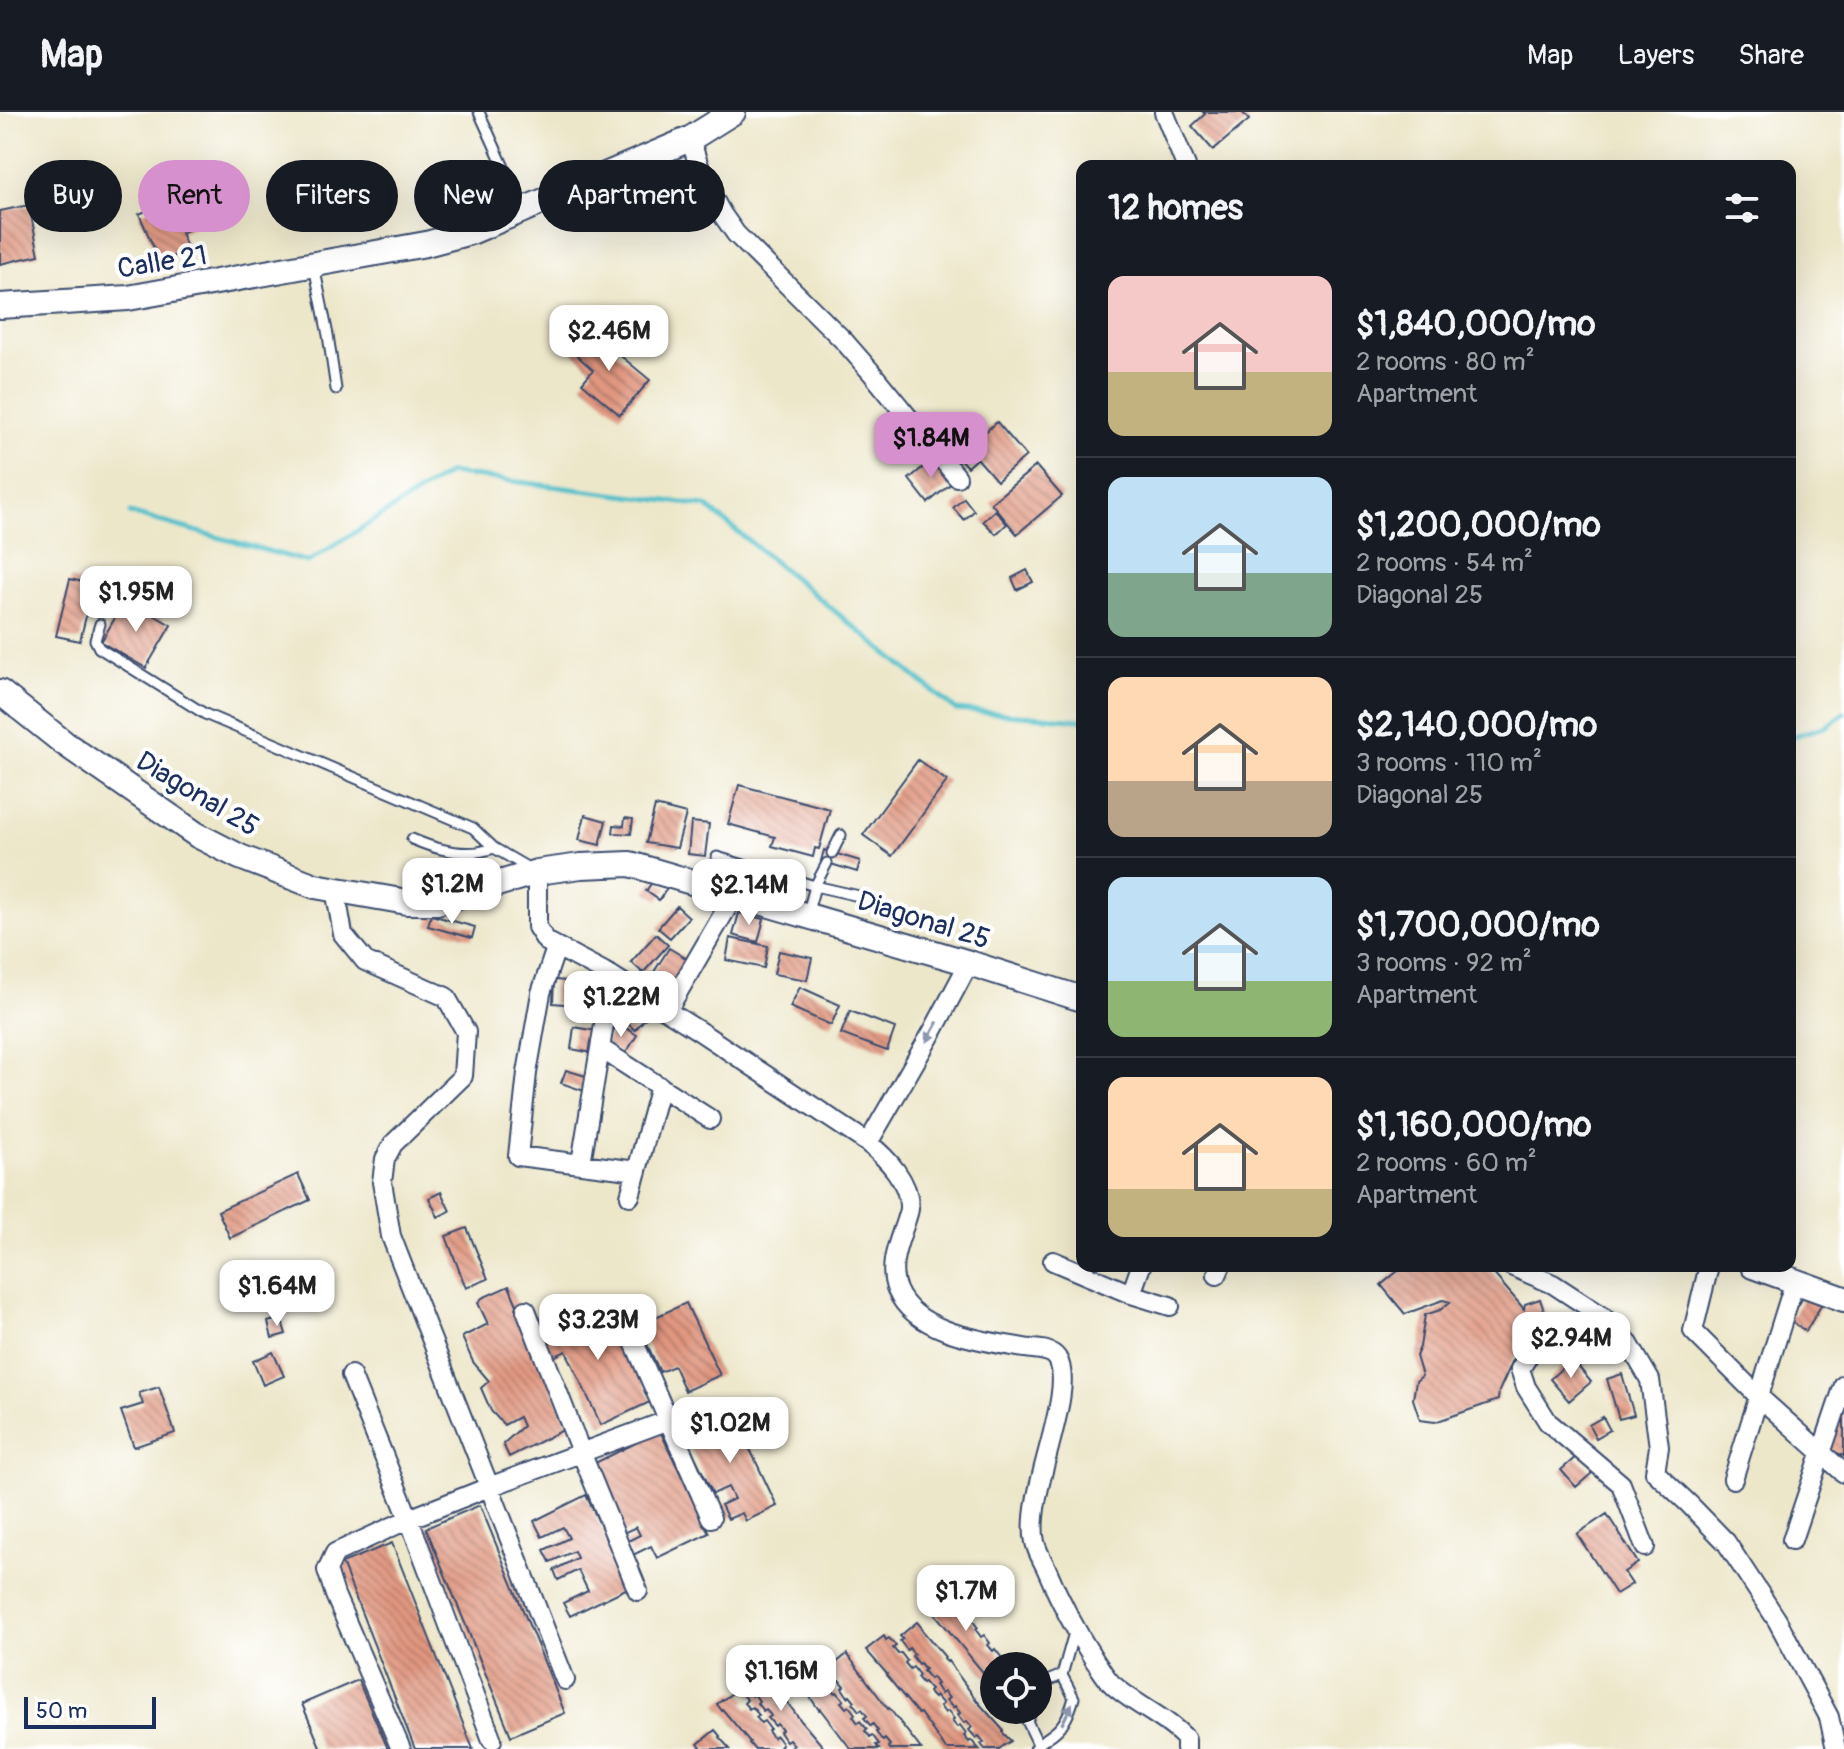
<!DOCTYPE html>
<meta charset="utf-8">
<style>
:root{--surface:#171b24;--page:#20242c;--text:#f1f3f6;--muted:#9ea1a6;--line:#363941;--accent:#d690ce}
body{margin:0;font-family:Pangolin,sans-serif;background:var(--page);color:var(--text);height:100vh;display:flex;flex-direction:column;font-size:30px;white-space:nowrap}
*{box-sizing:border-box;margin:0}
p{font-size:26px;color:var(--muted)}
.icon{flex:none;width:44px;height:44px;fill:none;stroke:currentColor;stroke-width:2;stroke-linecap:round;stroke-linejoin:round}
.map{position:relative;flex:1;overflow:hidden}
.panel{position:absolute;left:1076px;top:48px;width:720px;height:1112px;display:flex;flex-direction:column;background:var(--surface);border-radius:16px;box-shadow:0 8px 32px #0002}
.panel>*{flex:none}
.hud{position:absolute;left:24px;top:48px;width:760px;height:72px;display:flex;gap:16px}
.controls{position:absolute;left:980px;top:1540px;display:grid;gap:16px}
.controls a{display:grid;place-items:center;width:72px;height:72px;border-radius:50%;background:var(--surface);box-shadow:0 8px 32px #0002;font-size:40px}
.scale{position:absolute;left:24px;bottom:20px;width:132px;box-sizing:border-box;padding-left:8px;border:4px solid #1b2f5e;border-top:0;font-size:22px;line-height:28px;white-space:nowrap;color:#1b2f5e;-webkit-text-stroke:6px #fff;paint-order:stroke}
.price{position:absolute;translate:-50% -68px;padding:0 18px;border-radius:16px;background:#fff;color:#222;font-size:26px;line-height:52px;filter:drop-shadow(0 2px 4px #0008)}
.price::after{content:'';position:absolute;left:50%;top:48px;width:24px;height:18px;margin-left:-12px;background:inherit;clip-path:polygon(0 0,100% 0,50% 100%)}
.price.selected{background:var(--accent);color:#111}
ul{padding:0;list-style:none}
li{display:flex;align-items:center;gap:24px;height:200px;padding:0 32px}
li+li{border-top:2px solid var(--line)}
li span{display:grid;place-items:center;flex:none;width:224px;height:160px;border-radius:16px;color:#555}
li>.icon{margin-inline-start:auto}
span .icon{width:96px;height:96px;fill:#fffc;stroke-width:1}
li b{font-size:34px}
h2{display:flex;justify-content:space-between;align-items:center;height:96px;padding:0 32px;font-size:34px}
.chip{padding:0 28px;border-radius:36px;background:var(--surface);box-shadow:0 8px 32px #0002;font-size:28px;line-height:72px}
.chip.selected{background:var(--accent);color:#111}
header{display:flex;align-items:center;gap:48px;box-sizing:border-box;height:112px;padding:0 40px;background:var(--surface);border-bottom:2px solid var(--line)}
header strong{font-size:38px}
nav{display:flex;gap:44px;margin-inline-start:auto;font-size:28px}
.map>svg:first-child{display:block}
</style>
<header>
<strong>Map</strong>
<nav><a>Map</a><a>Layers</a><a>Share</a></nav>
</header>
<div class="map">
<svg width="1844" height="1637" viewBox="0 0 1844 1637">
<defs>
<pattern id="building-back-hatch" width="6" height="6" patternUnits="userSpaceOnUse" patternTransform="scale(2)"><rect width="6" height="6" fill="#e0967f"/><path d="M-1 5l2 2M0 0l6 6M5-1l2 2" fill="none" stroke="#b57b6b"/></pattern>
</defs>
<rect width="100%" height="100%" fill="#fff"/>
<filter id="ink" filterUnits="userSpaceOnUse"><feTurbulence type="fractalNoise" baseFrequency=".0125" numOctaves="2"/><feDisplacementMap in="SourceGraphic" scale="16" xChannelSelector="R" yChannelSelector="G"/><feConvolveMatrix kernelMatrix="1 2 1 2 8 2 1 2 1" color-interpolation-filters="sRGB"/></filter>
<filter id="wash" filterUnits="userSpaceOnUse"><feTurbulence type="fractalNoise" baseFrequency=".006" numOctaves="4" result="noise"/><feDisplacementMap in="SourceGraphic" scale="32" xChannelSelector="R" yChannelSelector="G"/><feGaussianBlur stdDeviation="1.8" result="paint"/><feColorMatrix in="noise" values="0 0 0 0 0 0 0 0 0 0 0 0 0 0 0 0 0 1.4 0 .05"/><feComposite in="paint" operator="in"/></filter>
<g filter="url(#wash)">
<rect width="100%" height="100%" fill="#ede7ca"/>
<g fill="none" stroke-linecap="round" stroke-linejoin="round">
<path stroke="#53c0ca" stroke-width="5" d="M130 401 308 450 449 361 706 394 956 598 1082 608
M1790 625 1827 614 1844 601"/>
</g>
<g id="blocks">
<path fill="url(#building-back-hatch)" d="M1203 0H1242L1249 8 1213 38 1192 14 1205 2Z
M189 80 202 112 181 121 188 138 160 150 139 102Z
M29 93 39 143 0 152V99Z
M587 216 650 268 620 303 582 271 593 258 570 237Z
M997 310 1026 344 997 369 977 346 967 355 957 344Z
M934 346 954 369 928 391 909 367Z
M1036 354 1062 384 1017 422 991 391Z
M964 386 974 399 964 408 953 396Z
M995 398 1007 412 996 422 983 409Z
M1027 458 1033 470 1017 478 1012 466Z
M70 467 109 476 103 499 88 496 80 529 56 524Z
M126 487 171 513 146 556 101 530Z
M918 648 947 669 892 744 863 723Z
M739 673 830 697 819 737 815 736 813 745 772 734 775 725 728 712Z
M655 694 686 702 677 736 646 731Z
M585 703 606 709 600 733 579 728Z
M625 706 633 707 631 722 613 721 614 713 624 714Z
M691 710 709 712 705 744 688 742Z
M824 738 860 749 857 760 821 749Z
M655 766 668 775 659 788 646 779Z
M677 794 689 805 670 826 658 816Z
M739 801 764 807 758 830 733 823Z
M431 803 475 815 472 826 428 814Z
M656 822 668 833 643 861 631 850Z
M730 826 768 834 764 856 726 848Z
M669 836 689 848 672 875 652 863Z
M779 839 812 846 807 868 774 862Z
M554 868 578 870 576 893 553 891Z
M581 868 607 873 602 897 576 892Z
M800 875 840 893 831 913 790 895Z
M626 884 648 903 635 918 613 899Z
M850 899 895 916 887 939 841 922Z
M618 911 637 923 624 944 605 931Z
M574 915 597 919 593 941 571 937Z
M566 958 592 966 587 980 561 971Z
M298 1062 310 1088 230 1126 218 1099Z
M441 1080 450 1099 438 1105 429 1086Z
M467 1116 488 1167 466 1176 446 1124Z
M1404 1154H1487L1524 1197 1525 1192 1540 1187 1555 1230 1515 1244 1499 1279 1498 1288 1435 1310 1420 1308 1413 1287 1416 1269 1422 1264 1416 1244 1420 1235 1425 1203 1440 1198 1450 1190 1443 1188 1405 1202 1381 1173Z
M509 1174 569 1315 509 1345 503 1332 523 1314 519 1305 504 1313 491 1299 481 1276 489 1269 473 1250 462 1225 488 1212 478 1191 482 1186Z
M1805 1182 1822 1192 1806 1219 1789 1209Z
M686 1191 720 1263 685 1279 674 1254 660 1260 638 1213Z
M586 1196 590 1205 609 1196 652 1289 601 1313 566 1239 549 1247 536 1220Z
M281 1206 286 1222 272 1226 268 1210Z
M273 1240 284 1264 263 1273 253 1249Z
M1572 1247 1591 1270 1569 1289 1550 1267Z
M1622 1262 1634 1303 1619 1307 1607 1267Z
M159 1275 175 1321 134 1335 121 1299 143 1292 139 1281Z
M730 1295 777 1394 746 1409 742 1401 728 1407 721 1393 734 1387 728 1375 713 1382 682 1318Z
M1844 1298V1344L1828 1337Z
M1603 1305 1610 1318 1596 1326 1589 1313Z
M660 1319 709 1421 657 1446 651 1434 631 1444 624 1431 640 1423 636 1415 621 1422 589 1354Z
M1577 1344 1592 1361 1576 1375 1561 1358Z
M586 1383 630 1475 570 1504 563 1491 588 1479 578 1458 558 1468 554 1458 577 1446 574 1439 550 1450 544 1438 569 1426 563 1415 542 1425 534 1409Z
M480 1393 565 1601 511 1624 426 1416Z
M1607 1402 1638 1451 1624 1460 1632 1472 1616 1482 1577 1422Z
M392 1431 473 1637H415L342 1451Z
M943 1477 946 1481 948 1479 955 1487 953 1489 958 1495 960 1494 967 1502 964 1504 970 1510 972 1508 978 1516 976 1518 981 1525 984 1523 990 1531 988 1533 993 1539 995 1537 1002 1546 999 1547 1005 1554H994V1574L926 1491Z
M917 1510 922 1516 921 1517 945 1545 944 1546 947 1550 948 1549 978 1590 1003 1618V1621L1011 1629 1003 1634 999 1637H985L981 1632 984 1630 979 1624 976 1626 969 1618 972 1615 967 1609 964 1611 958 1603 960 1601 955 1594 953 1596 946 1588 949 1586 944 1580 941 1582 935 1573 937 1572 932 1565 930 1567 923 1559 925 1557 920 1551 918 1552 912 1544 914 1542 909 1536 907 1538 900 1529 903 1527 900 1524Z
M884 1524 886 1528 889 1526 896 1534 893 1536 898 1542 901 1541 907 1549 905 1551 910 1557 913 1555 919 1563 917 1565 922 1571 924 1570 931 1578 929 1580 931 1583 934 1586 936 1584 943 1592 940 1594 945 1601 948 1599 954 1607 952 1609 957 1615 960 1613 966 1621 964 1624 969 1630 971 1628 979 1637H946L920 1601 918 1602 886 1563 887 1562 866 1538Z
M847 1542 888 1597 889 1596 921 1637H889L888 1635 890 1633 885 1627 883 1629 876 1620 878 1619 873 1612 871 1614 864 1606 867 1604 862 1597 859 1599 853 1591 855 1589 850 1583 848 1585 842 1576 844 1574 839 1568 837 1570 830 1561 833 1559 830 1556Z
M762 1557 802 1610 825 1637H793L791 1635 794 1633 789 1627 786 1629 780 1620 782 1618 777 1612 775 1614 768 1606 771 1604 766 1597 763 1599 757 1591 759 1589 754 1582 752 1584 746 1576 748 1574 745 1570Z
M820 1563 823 1567 825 1565 832 1573 830 1575 835 1581 837 1580 844 1588 841 1590 846 1596 849 1594 855 1602 853 1604 858 1611 860 1609 867 1617 865 1619 870 1625 872 1623 879 1632 876 1633 879 1637H851L820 1597 819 1598 808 1582 807 1583 803 1577Z
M358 1568 388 1637H321L302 1592Z
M735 1579 738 1582 740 1580 747 1588 744 1591 749 1597 752 1595 759 1603 756 1605 761 1611 764 1609 770 1617 768 1619 773 1626 776 1624 782 1632 780 1634 783 1637H754L749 1631 750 1630 723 1598 722 1599 717 1592Z
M715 1618 720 1624 719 1625 730 1637H702L698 1632Z"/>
</g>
</g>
<g filter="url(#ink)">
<use href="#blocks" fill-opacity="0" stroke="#3a4b6e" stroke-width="2"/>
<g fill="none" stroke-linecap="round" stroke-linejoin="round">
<g stroke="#3a4b6e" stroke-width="13">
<path id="service" d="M479 0 522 95
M314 154 328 223 336 277
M100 512 95 528 99 536 205 602 473 716 494 736 530 757
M412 727C437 738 467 746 494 736
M832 741 841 723
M717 745 815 774 827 751
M807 803 815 774 859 784
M1038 1585 1045 1570 1062 1563
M1032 1598 1027 1609 1038 1632
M1035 1637C1040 1629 1048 1626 1055 1620 1066 1611 1070 1599 1074 1586L1062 1563 1075 1517"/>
</g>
<g stroke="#3a4b6e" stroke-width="22">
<path id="minor" d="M1164 0 1186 54
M690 27 705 72 722 102 736 122 844 229 871 260 957 365
M537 760V815L546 829 612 864 699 919 868 1031C887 1046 910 1070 909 1096 909 1100 907 1104 906 1108 899 1130 887 1154 897 1178 915 1221 983 1229 1024 1236 1035 1238 1050 1236 1057 1246 1078 1279 1024 1383 1035 1430 1037 1440 1043 1449 1047 1458 1061 1492 1075 1518 1095 1549 1101 1557 1106 1567 1113 1573 1135 1593 1166 1605 1186 1627V1637
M335 777 343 822 365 849 446 885 466 920 463 964 393 1032 385 1047 382 1070 391 1124 565 1568
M556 836 541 881 527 961 518 1044 637 1059
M667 899 735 782
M600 936 710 1007
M868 1031 934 917 969 851
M581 1051 612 864
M630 1084 660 974
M1053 1149 1131 1182 1141 1154
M1511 1154 1553 1172 1602 1204 1629 1232 1650 1268 1659 1335 1655 1360 1689 1392 1726 1430 1777 1508 1829 1605 1836 1637
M1709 1154 1693 1219 1758 1284 1844 1361
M1217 1163 1221 1154
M1131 1182 1170 1194
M526 1198 581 1340 638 1479
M1602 1204 1536 1232 1520 1257 1526 1275 1548 1310 1621 1372 1645 1435
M630 1221 711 1406
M351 1263 409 1407 492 1628
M1733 1367 1795 1169
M1792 1428 1844 1273
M401 1637 335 1483 327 1458 335 1441 409 1407 489 1375 669 1308"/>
</g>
<g stroke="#3a4b6e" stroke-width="28">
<path id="tertiary" d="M0 194 128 186 426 132 471 120 690 27 733 0
M0 580 64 631 197 723 240 745 315 774 407 790H437L537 760 581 754 630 752 969 851 1082 887
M1753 1154 1844 1187"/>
</g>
<use href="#service" stroke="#fff" stroke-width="9"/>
<use href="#minor" stroke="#fff" stroke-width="18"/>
<use href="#tertiary" stroke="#fff" stroke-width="24"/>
</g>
<defs><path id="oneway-solid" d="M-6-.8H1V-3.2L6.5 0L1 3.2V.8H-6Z" transform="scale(2)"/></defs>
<g fill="#8d97ae">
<use href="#oneway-solid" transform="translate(932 920) rotate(119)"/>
<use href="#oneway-solid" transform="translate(1067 1602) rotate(-64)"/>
</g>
</g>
<g text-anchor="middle" stroke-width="8" stroke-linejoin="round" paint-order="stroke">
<g font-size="28" fill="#1b2f5e" stroke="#fff">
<text transform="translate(162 149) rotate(-9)" y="10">Calle 21</text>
<text transform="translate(198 681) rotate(31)" y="10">Diagonal 25</text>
<text transform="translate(924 807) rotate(17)" y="10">Diagonal 25</text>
</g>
</g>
</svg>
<div class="controls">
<a><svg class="icon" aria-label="locate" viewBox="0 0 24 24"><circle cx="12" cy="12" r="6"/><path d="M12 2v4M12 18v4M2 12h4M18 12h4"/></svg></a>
</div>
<div class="scale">50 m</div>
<b class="price" style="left:609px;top:261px">$2.46M</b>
<b class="price selected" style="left:931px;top:368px">$1.84M</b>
<b class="price" style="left:136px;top:522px">$1.95M</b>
<b class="price" style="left:452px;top:814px">$1.2M</b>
<b class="price" style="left:749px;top:815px">$2.14M</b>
<b class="price" style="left:621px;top:927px">$1.22M</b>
<b class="price" style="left:277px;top:1216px">$1.64M</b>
<b class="price" style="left:598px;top:1250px">$3.23M</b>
<b class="price" style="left:1571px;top:1268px">$2.94M</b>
<b class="price" style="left:730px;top:1353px">$1.02M</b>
<b class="price" style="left:966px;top:1521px">$1.7M</b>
<b class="price" style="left:781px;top:1601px">$1.16M</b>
<div class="hud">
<a class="chip">Buy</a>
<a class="chip selected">Rent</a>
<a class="chip">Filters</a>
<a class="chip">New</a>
<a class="chip">Apartment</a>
</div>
<section class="panel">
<h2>12 homes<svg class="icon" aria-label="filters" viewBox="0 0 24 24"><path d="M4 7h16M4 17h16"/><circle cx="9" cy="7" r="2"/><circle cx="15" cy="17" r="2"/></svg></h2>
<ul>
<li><span style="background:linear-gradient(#f6c9c9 60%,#c2b280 0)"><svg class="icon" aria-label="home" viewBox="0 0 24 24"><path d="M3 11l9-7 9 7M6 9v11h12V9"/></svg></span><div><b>$1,840,000/mo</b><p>2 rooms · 80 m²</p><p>Apartment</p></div></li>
<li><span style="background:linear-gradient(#bfe0f5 60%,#7fa58c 0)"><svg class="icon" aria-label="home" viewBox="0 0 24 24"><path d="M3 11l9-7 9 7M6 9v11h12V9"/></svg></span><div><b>$1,200,000/mo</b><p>2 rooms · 54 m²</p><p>Diagonal 25</p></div></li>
<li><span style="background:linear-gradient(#ffd9b3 65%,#b9a48a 0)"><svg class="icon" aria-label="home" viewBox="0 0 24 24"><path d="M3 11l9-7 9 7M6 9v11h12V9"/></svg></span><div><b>$2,140,000/mo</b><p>3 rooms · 110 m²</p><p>Diagonal 25</p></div></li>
<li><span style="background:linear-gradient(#bfe0f5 65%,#8fb573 0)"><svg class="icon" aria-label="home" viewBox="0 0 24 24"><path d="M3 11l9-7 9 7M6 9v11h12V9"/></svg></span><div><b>$1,700,000/mo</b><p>3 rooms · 92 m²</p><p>Apartment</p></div></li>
<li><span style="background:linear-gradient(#ffd9b3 70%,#c2b280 0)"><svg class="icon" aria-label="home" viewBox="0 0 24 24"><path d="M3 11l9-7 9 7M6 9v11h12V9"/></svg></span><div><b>$1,160,000/mo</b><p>2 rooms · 60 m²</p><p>Apartment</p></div></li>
</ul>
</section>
</div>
